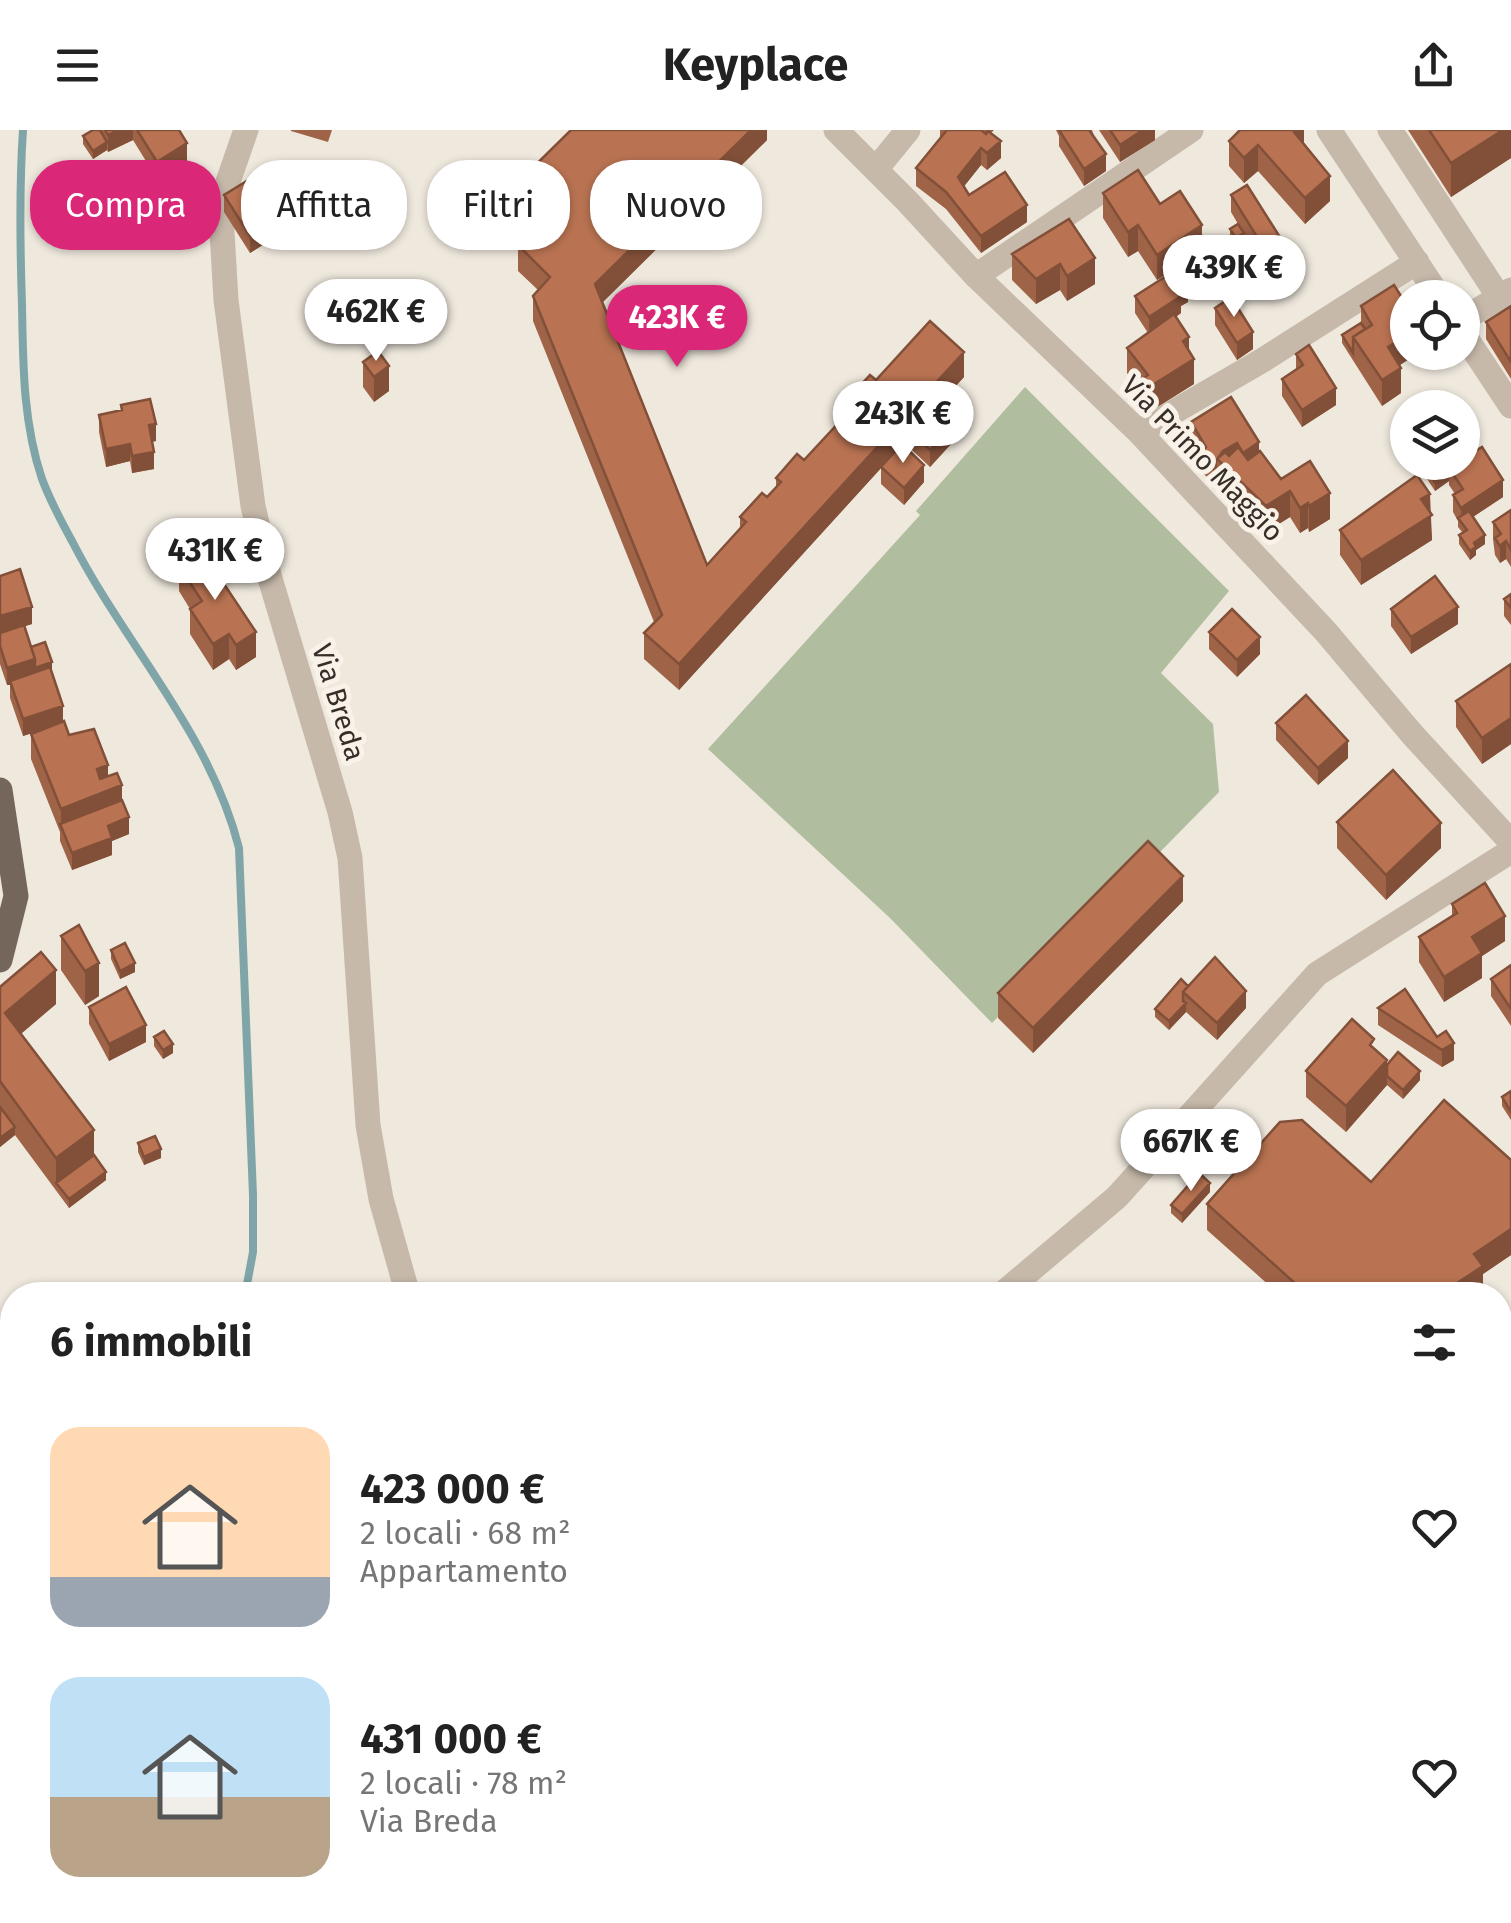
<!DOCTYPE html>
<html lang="it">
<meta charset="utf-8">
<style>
:root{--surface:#fff;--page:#f2f2f2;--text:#222;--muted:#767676;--accent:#db2777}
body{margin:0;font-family:"Fira Sans",sans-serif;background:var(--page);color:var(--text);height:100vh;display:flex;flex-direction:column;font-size:38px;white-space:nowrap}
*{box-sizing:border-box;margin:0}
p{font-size:32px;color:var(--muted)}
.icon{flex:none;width:55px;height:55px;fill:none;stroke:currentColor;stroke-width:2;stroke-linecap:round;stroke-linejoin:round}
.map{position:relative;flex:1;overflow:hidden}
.side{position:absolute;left:0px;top:1152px;width:1512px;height:642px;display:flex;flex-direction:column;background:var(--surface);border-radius:40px 40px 0 0;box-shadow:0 2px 8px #0004}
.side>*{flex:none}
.guide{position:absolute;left:30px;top:30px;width:1000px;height:90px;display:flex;gap:20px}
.controls{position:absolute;left:1390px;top:150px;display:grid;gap:20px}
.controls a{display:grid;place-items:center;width:90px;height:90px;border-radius:50%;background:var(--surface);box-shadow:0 2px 8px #0004;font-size:50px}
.price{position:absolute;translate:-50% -85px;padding:0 22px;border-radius:35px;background:#fff;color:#222;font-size:32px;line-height:65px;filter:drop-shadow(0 2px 5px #0008)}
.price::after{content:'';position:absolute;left:50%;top:60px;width:30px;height:22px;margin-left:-15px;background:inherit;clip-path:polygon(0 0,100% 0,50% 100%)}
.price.selected{background:var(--accent);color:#fff}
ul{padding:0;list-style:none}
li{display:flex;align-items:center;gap:30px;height:250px;padding:0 50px}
li span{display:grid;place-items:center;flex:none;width:280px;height:200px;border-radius:30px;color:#555}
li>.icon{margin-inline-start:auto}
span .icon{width:120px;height:120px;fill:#fffc;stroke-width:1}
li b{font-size:42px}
h2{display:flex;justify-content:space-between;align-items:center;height:120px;padding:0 50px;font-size:42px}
.tag{padding:0 35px;border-radius:40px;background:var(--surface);box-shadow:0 2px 8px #0004;font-size:35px;line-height:90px}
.tag.selected{background:var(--accent);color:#fff}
header{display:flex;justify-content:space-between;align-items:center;height:130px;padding:0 50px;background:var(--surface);font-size:45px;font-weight:700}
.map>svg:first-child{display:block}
</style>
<header><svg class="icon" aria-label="menu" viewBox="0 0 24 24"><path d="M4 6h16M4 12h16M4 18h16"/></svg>Keyplace<svg class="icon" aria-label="share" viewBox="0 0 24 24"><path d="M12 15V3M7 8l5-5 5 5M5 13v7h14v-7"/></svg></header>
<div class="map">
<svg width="1511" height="1793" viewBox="0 0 1511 1793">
<rect width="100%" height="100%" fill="#efe8dd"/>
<path fill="#b1bd9f" d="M1025 257 1229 461 1161 543 1213 594 1219 662 992 893 890 788 708 619 920 385 916 381Z"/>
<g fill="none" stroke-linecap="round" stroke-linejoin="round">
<path stroke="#7fa5a9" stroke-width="8" d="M23 0C19 59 20 116 22 175 23 234 23 293 42 349 50 370 61 391 72 411 125 515 210 603 239 718L253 1065V1122L245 1165
M0 1419 12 1411"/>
<path stroke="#c6b9aa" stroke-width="25" d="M246 0 223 66 221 85 226 170 253 376 269 445 340 682 350 728 368 995 381 1069 408 1165
M836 0 908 72 976 146 1139 302 1326 502 1412 604 1511 712
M1329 0 1440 168
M1390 0 1499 167
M876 39 908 0
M976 146 1191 0
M1462 190 1511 160
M1462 202 1511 276
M1139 302 1263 230 1417 132
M1001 1165 1117 1067 1317 844 1511 721
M638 1782 643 1793
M682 1793 698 1782"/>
<path stroke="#75665c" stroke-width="25" d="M0 660 16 766 0 830"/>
</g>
<path fill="#9f6347" d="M93 0H179L187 31 157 49 133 10 108 22 107 20 93 29 83 14V6Z
M291 0H332L328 12 291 1Z
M767 0V10L602 172 707 435 740 398V387L767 367 776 357V348L804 330 849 281V268L876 250 964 247 953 259 971 292 930 337 912 320V303L902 315 924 352 904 375 881 354V338L679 560 644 529V503L654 492 533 191V166L538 160 518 141V115L522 111 503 92V67Z
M940 0H994L991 3 1001 28 987 40 981 35 964 56 969 65 1027 92 981 123 946 79 916 56V38L940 8Z
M1056 0H1092L1106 41 1084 56 1059 16V6Z
M1099 0H1155V10L1120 32Z
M1304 0V13L1330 71 1305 94 1258 41 1244 53 1229 36V11Z
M1408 0H1511V28L1451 67Z
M314 62 342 99 326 108 314 88Z
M1103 63 1160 74 1202 121 1157 150 1138 121 1128 127 1103 88Z
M224 65 280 104 250 123 224 82Z
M1231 65 1288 138 1272 148 1244 104V111L1236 117 1230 108V99L1238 94 1231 82Z
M1069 89 1095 154 1067 171 1060 160 1036 174 1012 150V124Z
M1176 159 1188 172 1181 176V183L1176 187 1189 221 1194 254 1146 284 1141 275V261L1127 243V218L1148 203 1135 183V166Z
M1361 176 1400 235 1401 263 1382 276 1342 213V205L1361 193Z
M1511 176V249L1486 209V192Z
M1215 178 1253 219 1237 230 1215 195Z
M1296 224 1336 275 1302 297 1282 266V249L1296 240Z
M363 232 389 261 374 272 363 257Z
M121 275 156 311 152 312 154 339 132 343 130 331 106 337 99 302V285L121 280Z
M1462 283 1474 318 1467 323 1503 367 1473 387 1485 414 1476 420V425L1470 430 1459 414V405L1463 403 1458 397V391L1453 382V365L1455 364 1449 355V351L1435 361 1416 332H1462Z
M1191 292 1259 321 1281 349 1330 389 1309 402 1308 398 1300 403 1290 387 1266 402 1217 355V346L1213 352 1200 341V324L1191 309Z
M1408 297V319L1405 316V299Z
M1511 380V437L1506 429 1500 433 1495 425 1493 409V392Z
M1430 382 1432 410 1361 455 1340 425V400Z
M179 436 256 527 236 540 229 529 213 540 190 504V479L179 461Z
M0 446 32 494 24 496 31 517 51 541 63 591 69 605 108 646 122 670 129 704 112 711V725L72 740 60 711V702L31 629V604L38 601 23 606 10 568V555H7L0 534Z
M1511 464V495L1504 486V469Z
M1391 479 1458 494 1411 524 1391 496Z
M1209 502 1260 524 1237 547 1209 519Z
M1511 534V614L1482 634 1456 597V571Z
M1276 593 1348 628 1318 655 1276 610Z
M1337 692 1441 718 1386 770 1337 718Z
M1183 771 1033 923 998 888V863Z
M1452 774 1505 811 1482 826V848L1444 872 1419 832V807L1452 786Z
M79 795 99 866 85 875 61 840V806Z
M111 820 135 842 120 849 111 829Z
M1511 835V896L1491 866V849Z
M1188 856 1246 878 1217 910 1186 882 1169 900 1155 887V879Z
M0 857 56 874 21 904 94 1025 106 1050 69 1078 15 1005 0 1017Z
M89 877 146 912 109 931 89 894Z
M1378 878 1437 907 1454 930 1442 937 1378 895Z
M154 907 173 923 163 929 154 916Z
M1374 919 1387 935 1420 950 1403 969 1387 955 1346 1002 1306 967V941Z
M1511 961V990L1502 976V967Z
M138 1013 161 1028 144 1035 138 1022Z
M1511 1030V1125L1483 1144V1162L1478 1165H1280L1207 1100V1074L1371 1052Z
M1210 1062 1182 1093 1171 1083V1075Z
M1511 1213V1253L1504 1243V1217Z
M1511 1293V1491L1500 1498V1300Z"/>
<path fill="#825039" d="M119 0H133V10L108 22V5Z
M751 0H767V10L595 180V154Z
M1143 0H1155V10L1120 32V15Z
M1296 0H1304V19L1294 2Z
M1503 0H1511V28L1451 67V33Z
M1001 11V28L987 40V23Z
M107 12V20L93 29V21Z
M187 13V31L157 49V32Z
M1258 15V41L1244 53V28Z
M981 18V35L958 64V47Z
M1106 24V41L1084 56V39Z
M1330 46V71L1305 94V68Z
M342 74V99L326 108V83Z
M1027 75V92L981 123V106Z
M280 87V104L250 123V106Z
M1138 95V121L1128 127V102Z
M1202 95V121L1157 150V125Z
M1244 103V111L1236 117V108Z
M1288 120V138L1272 148V131Z
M1095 128V154L1067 171V146Z
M1060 134V160L1036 174V149Z
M1188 163V172L1181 176V183L1149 204V187Z
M1253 202V219L1237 230V213Z
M1408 205V222H1420L1388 243V217Z
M1189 207V232L1194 229V254L1146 284V259L1183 211Z
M964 222V247L679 560V534Z
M389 236V261L374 272V247Z
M1401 238V263L1382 276V250Z
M1336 258V275L1302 297V280Z
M971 275V292L930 337V320Z
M156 294V311L149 312V295Z
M1474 301V318L1462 326V309Z
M1259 312V329L1243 340V323Z
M1237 313V330L1217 329V346L1213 352V335L1223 321Z
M130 314V331L106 337V319Z
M154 322V339L132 343V326Z
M1435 332H1453L1449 343V351L1435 361V352L1431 346V355V338Z
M924 335V352L904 375V358Z
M1503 350V367L1462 394 1461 378Z
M1290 361V387L1266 402V376Z
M1330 363V389L1309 402V376Z
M1430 364 1432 410 1361 455V430L1421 369Z
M1308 373V398L1300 403V378Z
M1485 405V414L1476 420V425L1470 430V421L1474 413Z
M1506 411V429L1500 433V416Z
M32 477V494L0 504V486Z
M1458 477V494L1411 524V507Z
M256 502V527L236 540V515Z
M229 504V529L213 540V514Z
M1260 507V524L1237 547V530Z
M35 529 52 532V541L10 551V555H7V538Z
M63 576V593L23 606V589Z
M1511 588V614L1482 634V608Z
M1348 611V628L1318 655V638Z
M108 635V660L97 665V639Z
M122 655V680L61 697V679Z
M129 687V704L112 711V725L72 740V723L108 696Z
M1441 693V718L1386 770V745Z
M1183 746V771L1033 923V898Z
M1505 786V811L1482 826V848L1444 872V847L1472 807Z
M99 833V866L85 875V841Z
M135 833V842L120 849V841Z
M56 840V874L5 917V883Z
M1246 861V878L1217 910V893Z
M1186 873V882L1169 900V891Z
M146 895V912L109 931V914Z
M1454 913V930L1442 937V920Z
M173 914V923L163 929V920Z
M1387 930V955L1346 1002V976Z
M1420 941V950L1403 969V960Z
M15 997V1005L0 1017V1008Z
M94 1000V1034L56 1053V1028Z
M161 1019V1028L144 1035V1027Z
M106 1042V1050L69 1078V1069Z
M1210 1053V1062L1182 1093V1084Z
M1511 1099V1125L1483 1144V1162L1478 1165H1439L1474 1124Z
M1511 1465V1491L1500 1498V1472Z"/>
<path fill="#b97352" stroke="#825039" stroke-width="2.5" d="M93 0H100L107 12 93 21 83 6Z
M105 0H119L108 5Z
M137 0H179L187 13 157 32Z
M571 0H751L595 154 707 435 746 392 740 387 762 363 767 367 781 352 776 348 797 324 804 330 856 274 849 268 870 245 876 250 930 191 964 222 679 534 644 503 662 485 533 166 550 147 518 115 535 99 503 67Z
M947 0H981L986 4 988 1 1001 11 987 23 981 18 958 47 969 65 1005 42 1027 75 981 106 946 62 916 38Z
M1059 0H1089L1106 24 1084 39Z
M1110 0H1143L1120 15Z
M1240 0H1296L1294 2 1330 46 1305 68 1258 15 1244 28 1229 11Z
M1429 0H1503L1451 33Z
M1138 40 1160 74 1180 61 1202 95 1157 125 1138 95 1128 102 1103 63Z
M255 46 280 87 250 106 224 65Z
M330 53 342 74 326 83 314 62Z
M1247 55 1288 120 1272 131 1231 65Z
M1069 89 1095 128 1067 146 1060 134 1036 149 1012 124Z
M1238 94 1244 103 1236 108 1230 99Z
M1168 145 1181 166 1149 187 1135 166Z
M1182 155 1188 163 1180 167 1181 166 1176 159Z
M1394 155 1408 177V205L1388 217 1401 238 1382 250 1353 207 1372 195 1361 176Z
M1231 167 1253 202 1237 213 1215 178Z
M1511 176V232L1486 192Z
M1174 184 1189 207 1183 211 1194 229 1146 259 1141 250 1148 245 1127 218Z
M1361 193 1365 199 1353 207V223L1342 205Z
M1309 215 1336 258 1302 280 1282 249 1303 235 1296 224Z
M378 221 389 236 374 247 363 232Z
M953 258 971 275 930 320 912 303Z
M1231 267 1259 312 1243 323 1237 313 1223 321 1213 335 1200 324 1206 317 1191 292Z
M1453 268 1459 278H1438Z
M150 269 156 294 149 295 154 322 132 326 130 314 106 319 99 285 122 280 121 275Z
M1462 283 1474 301 1462 309Z
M902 314 924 335 904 358 881 337Z
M1238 317 1248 330 1260 321 1281 349 1310 331 1330 363 1309 376 1308 373 1300 378 1290 361 1266 376 1217 329 1225 322 1229 326Z
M1463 317 1468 326 1462 329V318Z
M1482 317 1503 350 1461 378 1453 365 1463 359 1449 338 1458 332H1462V329Z
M1439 332H1458L1449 338V343L1435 352 1431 346 1439 341Z
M1417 345 1430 364 1421 369 1432 385 1361 430 1340 400Z
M1511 380V420L1506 411 1500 416 1495 408 1501 404 1493 392Z
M1469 381 1485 405 1474 413 1476 417 1470 421 1459 405 1467 400 1458 388Z
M202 421 256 502 236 515 229 504 213 514 190 479 202 471 179 436Z
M20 439 32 477 0 486V446Z
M1435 446 1458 477 1411 507 1391 479Z
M1511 464V478L1504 469Z
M1232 479 1260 507 1237 530 1209 502Z
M24 495 35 529 7 538 0 516V503Z
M45 512 52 532 35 538V529L31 517Z
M1511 534V588L1482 608 1456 571Z
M50 537 63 576 23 589 10 551Z
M1306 565 1348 611 1318 638 1276 593Z
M64 591 69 605 94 599 108 635 97 639 100 649 117 643 122 655 61 679 31 604Z
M1393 640 1441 693 1386 745 1337 692Z
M122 670 129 687 108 696 112 708 72 723 60 694Z
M1148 711 1183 746 1033 898 998 863Z
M1485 753 1505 786 1472 807 1482 823 1444 847 1419 807 1457 783 1452 774Z
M79 795 99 833 85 841 61 806Z
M125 813 135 833 120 841 111 820Z
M41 822 56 840 5 883 94 1000 56 1028 0 951V857Z
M1215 827 1246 861 1217 893 1183 862Z
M1511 835V879L1491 849Z
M1181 849 1188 856 1183 862V871L1186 873 1169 891 1155 879Z
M126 857 146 895 109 914 89 877Z
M1405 859 1437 907 1446 901 1454 913 1442 920 1378 878Z
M1352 889 1374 909 1370 915 1387 930 1346 976 1306 941Z
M164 901 173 914 163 920 154 907Z
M1398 922 1420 941 1403 960 1387 946V935Z
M1511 961V982L1502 967Z
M1444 970 1511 1030V1099L1474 1124 1483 1136 1439 1165H1308L1207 1074 1280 992 1302 990 1371 1052Z
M0 977 15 997 0 1008Z
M155 1006 161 1019 144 1027 138 1013Z
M94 1025 106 1042 69 1069 56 1053Z
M1199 1043 1210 1053 1182 1084 1171 1075Z
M1511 1213V1228L1504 1217Z
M1511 1293V1465L1500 1472V1385L1507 1380 1500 1370V1300Z"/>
<g text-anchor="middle" stroke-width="10" stroke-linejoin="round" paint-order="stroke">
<g font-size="28" fill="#352e29" stroke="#f8f2e9">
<text transform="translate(1203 328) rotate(46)" y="10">Via Primo Maggio</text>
<text transform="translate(339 572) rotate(73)" y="10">Via Breda</text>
</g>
</g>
</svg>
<div class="controls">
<a><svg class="icon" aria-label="locate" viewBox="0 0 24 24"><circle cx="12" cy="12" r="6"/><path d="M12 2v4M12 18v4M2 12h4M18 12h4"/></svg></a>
<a><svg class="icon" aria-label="layers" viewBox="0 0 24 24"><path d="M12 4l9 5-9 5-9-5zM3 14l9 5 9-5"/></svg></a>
</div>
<b class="price" style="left:1234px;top:190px">439K €</b>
<b class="price" style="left:376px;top:234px">462K €</b>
<b class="price selected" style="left:677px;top:240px">423K €</b>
<b class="price" style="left:903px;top:336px">243K €</b>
<b class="price" style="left:215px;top:473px">431K €</b>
<b class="price" style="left:1191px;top:1064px">667K €</b>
<div class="guide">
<a class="tag selected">Compra</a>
<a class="tag">Affitta</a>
<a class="tag">Filtri</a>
<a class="tag">Nuovo</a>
</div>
<section class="side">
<h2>6 immobili<svg class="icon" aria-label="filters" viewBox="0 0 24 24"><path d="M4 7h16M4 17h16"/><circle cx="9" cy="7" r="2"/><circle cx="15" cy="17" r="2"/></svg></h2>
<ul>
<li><span style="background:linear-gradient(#ffd9b3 75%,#9aa5b1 0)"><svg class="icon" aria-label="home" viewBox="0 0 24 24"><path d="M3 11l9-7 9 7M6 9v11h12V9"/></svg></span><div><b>423 000 €</b><p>2 locali · 68 m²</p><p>Appartamento</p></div><svg class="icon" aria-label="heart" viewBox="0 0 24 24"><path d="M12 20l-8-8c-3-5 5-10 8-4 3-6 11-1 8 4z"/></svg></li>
<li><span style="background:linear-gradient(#bfe0f5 60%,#b9a48a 0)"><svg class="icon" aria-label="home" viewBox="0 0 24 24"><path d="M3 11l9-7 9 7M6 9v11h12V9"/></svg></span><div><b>431 000 €</b><p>2 locali · 78 m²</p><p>Via Breda</p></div><svg class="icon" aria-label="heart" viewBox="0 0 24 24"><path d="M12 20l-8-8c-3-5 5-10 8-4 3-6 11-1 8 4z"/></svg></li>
</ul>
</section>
</div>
